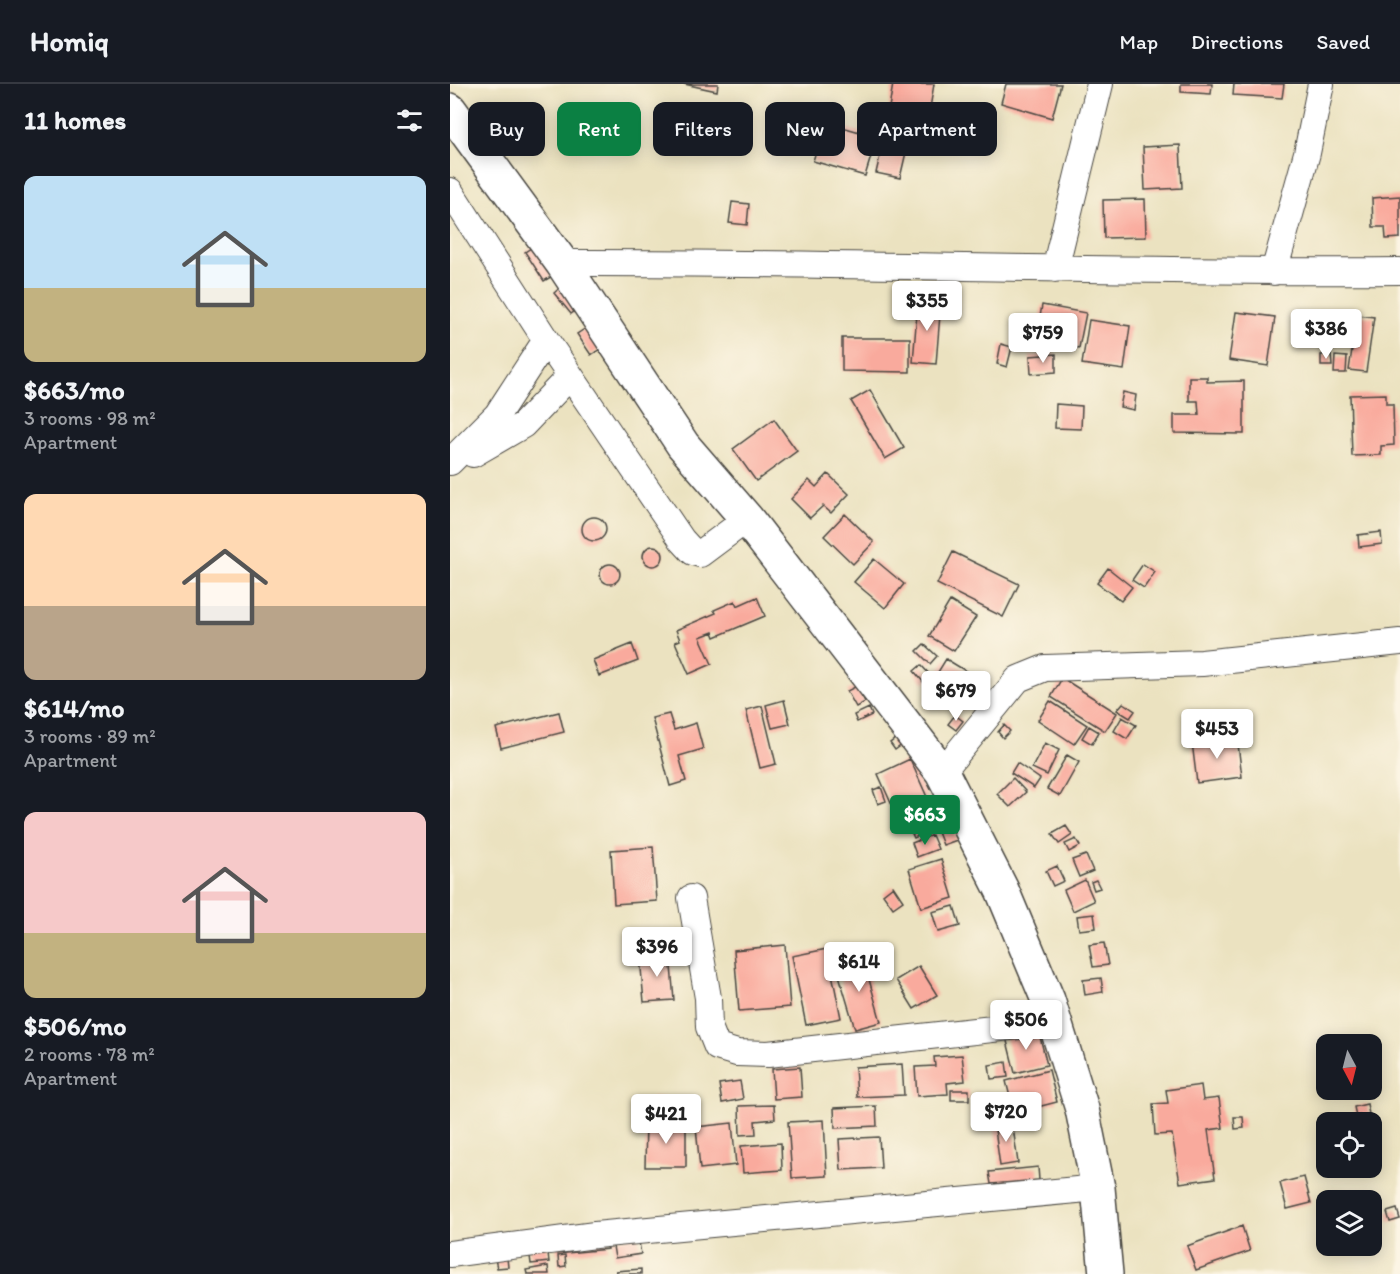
<!DOCTYPE html>
<meta charset="utf-8">
<style>
:root{--surface:#171b24;--page:#20242c;--text:#f1f3f6;--muted:#9ea1a6;--line:#363941;--accent:#0b8043}
body{margin:0;font-family:Itim,sans-serif;background:var(--page);color:var(--text);height:100vh;display:flex;flex-direction:column;font-size:22px;white-space:nowrap}
*{box-sizing:border-box;margin:0}
p{font-size:20px;color:var(--muted)}
.icon{flex:none;width:33px;height:33px;fill:none;stroke:currentColor;stroke-width:2;stroke-linecap:round;stroke-linejoin:round}
.map{position:relative;flex:1;overflow:hidden}
.details{display:flex;flex-direction:column;background:var(--surface);width:450px}
.details>*{flex:none}
.guide{position:absolute;left:18px;top:18px;width:570px;height:54px;display:flex;gap:12px}
.needle{width:39px;rotate:173deg}
.buttons{position:absolute;left:866px;top:950px;display:grid;gap:12px}
.buttons a{display:grid;place-items:center;width:66px;height:66px;border-radius:12px;background:var(--surface);box-shadow:0 3px 15px #0003;font-size:30px}
.price{position:absolute;translate:-50% -51px;padding:0 14px;border-radius:6px;background:#fff;color:#222;font-size:20px;line-height:39px;filter:drop-shadow(0 2px 3px #0008)}
.price::after{content:'';position:absolute;left:50%;top:36px;width:18px;height:14px;margin-left:-9px;background:inherit;clip-path:polygon(0 0,100% 0,50% 100%)}
.price.on{background:var(--accent);color:#fff}
ul{padding:0;list-style:none}
li{display:grid;align-content:center;gap:12px;height:318px;padding:0 24px}
li span{display:grid;place-items:center;height:186px;border-radius:12px;color:#555}
li>.icon{margin-inline-start:auto}
span .icon{width:108px;height:108px;fill:#fffc;stroke-width:1}
li b{font-size:26px}
h2{display:flex;justify-content:space-between;align-items:center;height:72px;padding:0 24px;font-size:26px}
.pill{padding:0 21px;border-radius:12px;background:var(--surface);box-shadow:0 3px 15px #0003;font-size:21px;line-height:54px}
.pill.on{background:var(--accent);color:#fff}
header{display:flex;align-items:center;gap:36px;box-sizing:border-box;height:84px;padding:0 30px;background:var(--surface);border-bottom:2px solid var(--line)}
header strong{font-size:28px}
nav{display:flex;gap:33px;margin-inline-start:auto;font-size:21px}
main{display:flex;flex:1;min-height:0}
.map>svg:first-child{display:block}
</style>
<header>
<strong>Homiq</strong>
<nav><a>Map</a><a>Directions</a><a>Saved</a></nav>
</header>
<main>
<section class="details">
<h2>11 homes<svg class="icon" aria-label="filters" viewBox="0 0 24 24"><path d="M4 7h16M4 17h16"/><circle cx="9" cy="7" r="2"/><circle cx="15" cy="17" r="2"/></svg></h2>
<ul>
<li><span style="background:linear-gradient(#bfe0f5 60%,#c2b280 0)"><svg class="icon" aria-label="home" viewBox="0 0 24 24"><path d="M3 11l9-7 9 7M6 9v11h12V9"/></svg></span><div><b>$663/mo</b><p>3 rooms · 98 m²</p><p>Apartment</p></div></li>
<li><span style="background:linear-gradient(#ffd9b3 60%,#b9a48a 0)"><svg class="icon" aria-label="home" viewBox="0 0 24 24"><path d="M3 11l9-7 9 7M6 9v11h12V9"/></svg></span><div><b>$614/mo</b><p>3 rooms · 89 m²</p><p>Apartment</p></div></li>
<li><span style="background:linear-gradient(#f6c9c9 65%,#c2b280 0)"><svg class="icon" aria-label="home" viewBox="0 0 24 24"><path d="M3 11l9-7 9 7M6 9v11h12V9"/></svg></span><div><b>$506/mo</b><p>2 rooms · 78 m²</p><p>Apartment</p></div></li>
</ul>
</section>
<div class="map">
<svg width="950" height="1190" viewBox="0 0 950 1190">
<rect width="100%" height="100%" fill="#fcf5e5"/>
<filter id="ink" filterUnits="userSpaceOnUse"><feTurbulence type="fractalNoise" baseFrequency=".0167" numOctaves="2"/><feDisplacementMap in="SourceGraphic" scale="12" xChannelSelector="R" yChannelSelector="G"/><feConvolveMatrix kernelMatrix="1 2 1 2 8 2 1 2 1" color-interpolation-filters="sRGB"/></filter>
<filter id="wash" filterUnits="userSpaceOnUse"><feTurbulence type="fractalNoise" baseFrequency=".008" numOctaves="4" result="noise"/><feDisplacementMap in="SourceGraphic" scale="24" xChannelSelector="R" yChannelSelector="G"/><feGaussianBlur stdDeviation="1.35" result="paint"/><feColorMatrix in="noise" values="0 0 0 0 0 0 0 0 0 0 0 0 0 0 0 0 0 1.4 0 .05"/><feComposite in="paint" operator="in"/></filter>
<g filter="url(#wash)">
<rect width="100%" height="100%" fill="#ebe2c0"/>
<g id="blocks">
<path fill="#f9aa9d" d="M234 0H268L267 7Z
M443 0H484L476 48 436 41Z
M556 0H611L602 34 551 19Z
M731 0H762L761 10 731 8Z
M784 0H834L832 14 783 11Z
M375 38 427 53 415 92 363 77Z
M433 59 457 64 450 94 426 89Z
M730 61 732 104 695 106 693 63Z
M950 112V154L936 155 935 143H923L922 114Z
M695 115 696 153 654 154 653 116Z
M282 118 299 120 297 141 279 139Z
M87 160 106 190 94 197 75 168Z
M115 199 133 221 121 230 104 209Z
M468 216 491 218 486 280 463 278Z
M592 221 636 229 629 264 586 256Z
M786 228 825 233 818 282 779 276Z
M907 231 924 233 916 288 899 286Z
M639 236 680 242 674 286 632 280Z
M136 244 150 265 141 271 127 250Z
M874 247H884L883 260H874Z
M392 254H460V288L392 287Z
M551 260 562 263 557 283 547 280Z
M606 270V288L581 290 580 272Z
M881 270 882 282H871V271Z
M885 272 897 273 896 289H884Z
M739 293H757V298L794 297V350L724 349V331H749L748 317H739Z
M420 306 454 364 435 375 401 317Z
M673 308 686 311 684 326 670 323Z
M936 310V320H943L944 361 931 362V371L902 372 900 311Z
M606 320 632 322 631 345 605 344Z
M324 335 347 367 306 397 283 365Z
M378 390 399 410 381 429 373 422 360 434 341 415 359 396 366 403Z
M395 430 424 458 403 480 374 452Z
M132 445a12 12 0 1 1 24 0a12 12 0 1 1-24 0Z
M931 448 932 460 909 463 908 451Z
M193 472a10 10 0 1 1 20 0a10 10 0 1 1-20 0Z
M503 468 569 500 553 533 487 500Z
M424 475 454 500 435 524 404 498Z
M150 490a10 10 0 1 1 20 0a10 10 0 1 1-20 0Z
M693 480 705 488 694 504 682 496Z
M658 484 682 503 671 517 647 499Z
M307 513 315 532 265 553 263 548 250 553 262 580 239 590 225 558 230 556 226 546 266 529 264 526 285 517 287 522Z
M500 517 526 533 504 567 479 552Z
M182 560 188 577 149 592 143 576Z
M474 560 487 572 480 580 467 567Z
M496 575 529 595 512 621 480 601Z
M471 581 481 592 474 599 464 587Z
M612 594 667 629 655 647 601 613Z
M407 602 415 618 406 623 397 607Z
M334 616 340 640 322 644 316 621Z
M600 617 637 641 624 660 588 636Z
M673 619 685 627 680 634 667 626Z
M312 622 326 680 310 684 296 626Z
M419 624 422 631 407 638 404 631Z
M109 628 114 648 51 664 46 644Z
M219 630 224 646 246 639 253 665 229 672 236 697 220 702 202 634Z
M505 631 513 637 506 646 498 640Z
M672 633 686 641 677 655 664 647Z
M554 641 560 647 553 654 548 648Z
M639 642 649 648 642 660 632 654Z
M452 650 457 657 445 666 440 659Z
M787 652 792 693 747 699 742 658Z
M595 659 609 666 597 691 582 684Z
M617 671 629 678 610 712 597 705Z
M460 675 477 713 445 728 428 690Z
M567 679 590 695 584 704 561 689Z
M563 694 576 708 560 723 547 710Z
M431 703 436 717 428 720 423 706Z
M476 735 481 746 464 754 459 743Z
M500 737 507 756 493 761 486 743Z
M616 742 622 751 609 760 602 750Z
M482 751 488 765 467 773 462 759Z
M626 755 630 762 619 768 615 760Z
M203 763 207 817 164 820 161 766Z
M636 771 643 787 629 793 622 776Z
M491 775 503 814 471 824 459 785Z
M607 782 614 797 603 802 596 787Z
M635 796 644 817 623 827 614 806Z
M646 796 650 804 644 806 641 798Z
M443 802 453 817 443 824 433 810Z
M504 822 510 842 488 848 482 828Z
M644 830 646 844 629 846 627 832Z
M654 859 658 881 643 883 639 861Z
M335 861 340 923 289 927 284 866Z
M377 865 391 934 356 941 342 872Z
M220 871 224 916 194 918 190 873Z
M413 874 431 938 405 945 386 881Z
M469 882 487 911 464 925 446 896Z
M651 894 653 908 635 911 633 896Z
M588 945 597 981 565 989 556 953Z
M512 971 515 997 497 999 498 1010 467 1012 465 983 485 982 484 973Z
M556 978 558 993 541 995 539 981Z
M452 980 454 1011 407 1013 405 983Z
M350 983 352 1013 324 1015 322 985Z
M599 986 607 1018 564 1029 556 997Z
M290 997 293 1015 272 1019 269 1000Z
M751 1001 753 1016 769 1014 773 1044 758 1046 765 1094 730 1099 722 1050 705 1051 703 1020 718 1019 716 1006Z
M501 1006H519V1016H501Z
M202 1013 238 1016 237 1032 201 1028Z
M917 1020 919 1030 906 1032 904 1023Z
M324 1021 325 1035 305 1037 306 1050 290 1051 289 1022Z
M426 1022 427 1042 385 1044 384 1024Z
M784 1033H793L794 1044 785 1045Z
M374 1036 377 1092 342 1094 338 1038Z
M562 1036 568 1079 550 1082 544 1038Z
M196 1039H236V1083H195Z
M282 1039 286 1081 250 1085 246 1043Z
M429 1053 431 1084 391 1086 389 1055Z
M331 1059 332 1086 293 1089 291 1062Z
M588 1083 589 1096 541 1100 539 1088Z
M854 1093 861 1119 837 1125 830 1099Z
M947 1125 950 1135 940 1138 937 1128Z
M792 1142 800 1167 746 1186 737 1162Z
M188 1152 191 1170 165 1174 162 1156Z
M157 1154 158 1165 107 1170 106 1159Z
M97 1162 99 1178 81 1180 79 1164Z
M115 1171 116 1182 109 1183 108 1172Z
M57 1174 58 1183 47 1184 45 1175Z
M98 1182 99 1190H77L76 1186Z
M191 1185V1190H167L166 1187Z"/>
</g>
</g>
<g filter="url(#ink)">
<use href="#blocks" fill-opacity="0" stroke="#484641" stroke-width="1.5"/>
<g fill="none" stroke-linecap="round" stroke-linejoin="round">
<g stroke="#484641" stroke-width="28">
<path id="street" d="M0 107 96 256 232 456 243 468 250 470 297 435
M112 179C391 178 671 189 950 187
M605 185 650 0
M824 188 857 69 871 0
M23 370 73 341 120 292
M0 378 47 331 96 256
M492 688 568 595 595 584 752 579 950 558
M241 814 258 914 259 943 267 963 287 969 318 970 605 938
M0 1170 145 1151 648 1104"/>
</g>
<g stroke="#484641" stroke-width="36">
<path id="secondary" d="M0 26 112 179 233 361 297 435 492 688 552 806 598 916 632 1025 648 1104 656 1190"/>
</g>
<use href="#street" stroke="#fff" stroke-width="26"/>
<use href="#secondary" stroke="#fff" stroke-width="33"/>
</g>
</g>
</svg>
<div class="buttons">
<a><svg class="needle" viewBox="-14 -14 28 28"><path d="M0-13l5 13h-10z" fill="#e53935"/><path d="M0 13l5-13h-10z" fill="#9ea1a6"/></svg></a>
<a><svg class="icon" aria-label="locate" viewBox="0 0 24 24"><circle cx="12" cy="12" r="6"/><path d="M12 2v4M12 18v4M2 12h4M18 12h4"/></svg></a>
<a><svg class="icon" aria-label="layers" viewBox="0 0 24 24"><path d="M12 4l9 5-9 5-9-5zM3 14l9 5 9-5"/></svg></a>
</div>
<b class="price" style="left:477px;top:248px">$355</b>
<b class="price" style="left:876px;top:276px">$386</b>
<b class="price" style="left:593px;top:280px">$759</b>
<b class="price" style="left:506px;top:638px">$679</b>
<b class="price" style="left:767px;top:676px">$453</b>
<b class="price on" style="left:475px;top:762px">$663</b>
<b class="price" style="left:207px;top:894px">$396</b>
<b class="price" style="left:409px;top:909px">$614</b>
<b class="price" style="left:576px;top:967px">$506</b>
<b class="price" style="left:556px;top:1059px">$720</b>
<b class="price" style="left:216px;top:1061px">$421</b>
<div class="guide">
<a class="pill">Buy</a>
<a class="pill on">Rent</a>
<a class="pill">Filters</a>
<a class="pill">New</a>
<a class="pill">Apartment</a>
</div>
</div>
</main>
